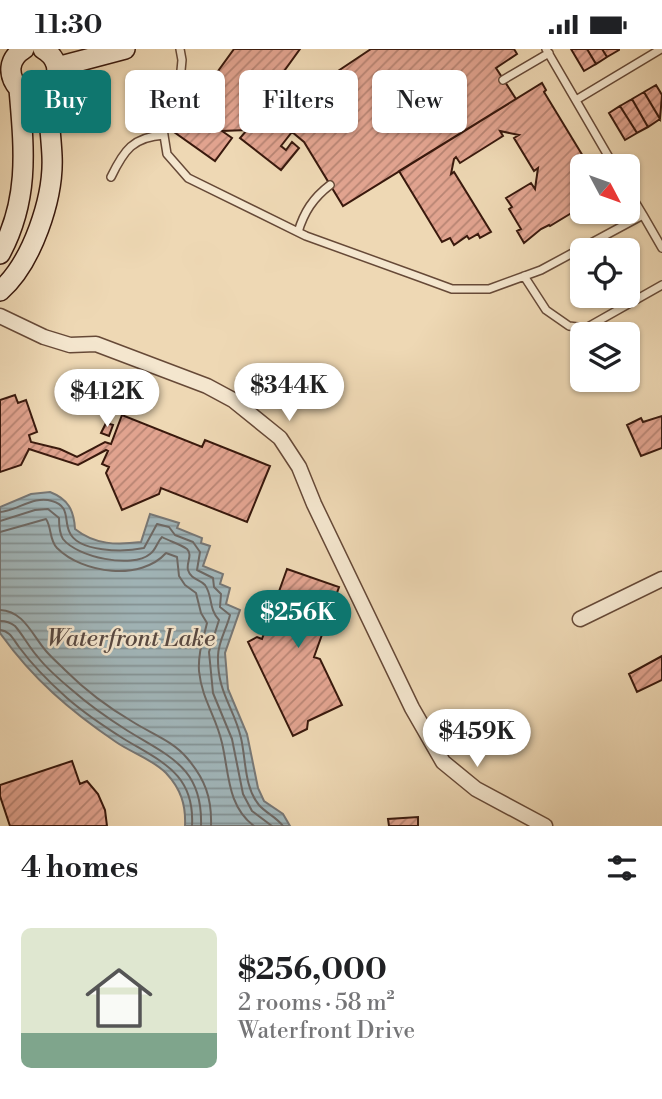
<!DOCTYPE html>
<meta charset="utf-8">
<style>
:root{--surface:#fff;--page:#f2f2f2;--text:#202124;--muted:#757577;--accent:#0f766e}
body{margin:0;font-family:"Libre Bodoni",serif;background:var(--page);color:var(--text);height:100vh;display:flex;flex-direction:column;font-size:26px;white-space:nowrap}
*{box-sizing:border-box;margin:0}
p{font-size:23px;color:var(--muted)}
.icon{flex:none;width:38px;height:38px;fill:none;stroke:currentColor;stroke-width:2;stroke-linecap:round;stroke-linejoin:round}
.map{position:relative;height:777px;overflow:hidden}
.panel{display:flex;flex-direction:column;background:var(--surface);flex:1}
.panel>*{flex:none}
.banner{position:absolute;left:21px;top:21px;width:621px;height:63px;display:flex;gap:14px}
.needle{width:46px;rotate:131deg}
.buttons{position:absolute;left:570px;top:105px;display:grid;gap:14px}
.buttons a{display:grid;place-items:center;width:70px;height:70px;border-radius:10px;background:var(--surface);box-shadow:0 2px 5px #0004;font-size:35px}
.price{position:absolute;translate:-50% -60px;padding:0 16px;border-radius:24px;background:#fff;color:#222;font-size:23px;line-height:46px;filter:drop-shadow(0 2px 4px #0008)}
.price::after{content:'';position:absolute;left:50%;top:42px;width:21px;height:16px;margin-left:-10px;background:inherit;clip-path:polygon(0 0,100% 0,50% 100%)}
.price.active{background:var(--accent);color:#fff}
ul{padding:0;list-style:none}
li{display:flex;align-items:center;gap:21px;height:175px;padding:0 21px}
li span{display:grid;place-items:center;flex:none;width:196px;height:140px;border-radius:10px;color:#555}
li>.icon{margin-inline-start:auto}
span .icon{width:84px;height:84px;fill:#fffc;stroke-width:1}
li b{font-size:30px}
h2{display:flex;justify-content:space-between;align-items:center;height:84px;padding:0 21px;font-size:30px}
.tag{padding:0 24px;border-radius:10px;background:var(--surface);box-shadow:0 2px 5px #0004;font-size:24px;line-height:63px}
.tag.active{background:var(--accent);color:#fff}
.status{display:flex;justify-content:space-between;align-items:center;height:49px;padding:0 35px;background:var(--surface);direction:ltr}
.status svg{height:19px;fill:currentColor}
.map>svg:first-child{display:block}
</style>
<div class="status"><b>11:30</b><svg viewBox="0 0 49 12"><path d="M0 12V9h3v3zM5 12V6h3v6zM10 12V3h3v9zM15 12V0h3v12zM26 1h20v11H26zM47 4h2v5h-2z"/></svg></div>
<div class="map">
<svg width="662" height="777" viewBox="0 0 662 777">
<defs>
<pattern id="water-rules" width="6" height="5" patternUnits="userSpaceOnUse" patternTransform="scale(1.75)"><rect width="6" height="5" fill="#a1b6ba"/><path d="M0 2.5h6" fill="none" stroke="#849396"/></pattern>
<pattern id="building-hatch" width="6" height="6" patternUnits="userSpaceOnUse" patternTransform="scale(1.75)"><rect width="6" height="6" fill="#e1a38f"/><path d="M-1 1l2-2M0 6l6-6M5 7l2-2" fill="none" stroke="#b78473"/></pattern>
</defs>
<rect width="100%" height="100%" fill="#eed8b4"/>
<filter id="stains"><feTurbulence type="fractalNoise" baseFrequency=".00286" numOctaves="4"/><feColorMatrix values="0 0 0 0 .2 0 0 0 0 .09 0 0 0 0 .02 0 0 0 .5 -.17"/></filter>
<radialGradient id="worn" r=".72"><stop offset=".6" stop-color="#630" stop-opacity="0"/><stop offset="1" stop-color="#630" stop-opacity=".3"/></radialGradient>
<path fill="url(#water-rules)" stroke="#777775" stroke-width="2" d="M50 443C68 450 74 461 75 480 95 496 117 496 141 493L150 465 179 474 177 479 202 489 201 494 210 497 203 517 223 525 220 535 230 539 226 555 240 561 225 604 228 640 247 685 258 739 264 752 283 765 290 777H185C186 756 181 740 166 724 152 710 132 704 116 693 69 661 33 630 0 584V458L31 445Z"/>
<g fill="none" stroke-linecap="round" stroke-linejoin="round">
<path stroke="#6d6864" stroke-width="2" d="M0 463C17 462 34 446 52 452 70 457 64 470 69 482 77 504 125 503 144 499L157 475 169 478 175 486 193 493 200 503 197 521 213 529 214 538 221 545 220 558 230 566C227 579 218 593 218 607 217 644 234 658 241 689 246 710 244 738 259 756 266 764 276 768 283 777
M0 472 35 461 48 460 59 469C59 476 59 484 63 490 77 508 132 520 150 505 156 501 157 493 162 488 169 492 180 495 187 500 193 506 186 514 188 521 191 531 200 530 205 536 213 547 208 559 219 571L209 603 213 644 232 690 243 745 252 762 272 777
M0 483 46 470C52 479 49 491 57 499 83 525 141 532 166 504L177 508 179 527 185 536 196 544 201 564 207 574C203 591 198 604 199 622 202 651 216 667 222 694 229 723 227 757 254 777
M0 561C24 562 32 586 46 602 52 609 59 615 65 621 85 641 109 659 133 673 152 685 173 692 187 709 205 730 212 749 211 777
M0 572C6 572 10 573 15 577 23 586 29 598 37 607 47 620 60 631 72 641 89 656 109 670 128 682 170 708 203 719 201 777
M0 581C10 582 13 590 19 598 33 617 49 633 67 649 84 664 105 678 124 690 162 713 195 725 192 777"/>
</g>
<path fill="url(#building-hatch)" stroke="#39190d" stroke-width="2" d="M234 0H300L269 43 260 37 263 48H272L259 64 269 71 284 52 304 68 295 80 299 82 330 62 320 47 329 42 323 32 371 0H514L517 5 496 19 516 50 343 157 304 93 292 83 281 97 286 101 292 93 299 99 281 121 240 89 247 81 222 82 232 89 215 112 174 83Z
M571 0H587L596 15 584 22Z
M587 0H602L607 8 596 15Z
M602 0H619V1L607 8Z
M542 34 546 41 544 43 589 117H583V157L550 177 549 176 541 180 524 194 517 182 521 180 509 160 512 158 506 149 531 134 535 140 538 119 534 122 514 89 519 86 500 82 503 87 460 114 456 108 454 110 451 125 454 123 491 183 480 189 478 185 469 190 467 187 454 196 450 189 442 193 399 122Z
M656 36 662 46 660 70 644 43Z
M644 43 660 70 648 78 632 50Z
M632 50 648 78 637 84 620 57Z
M620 57 637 84 625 91 609 64Z
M15 346 18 354 26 351 37 383 29 386 31 393 60 400 77 408 105 393 111 395 122 366 202 398 205 391 270 417 247 473 161 439 159 445 122 461 106 424 109 418 102 415 108 402 106 401 78 416 29 400 21 416 0 423V351Z
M662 367V399L641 407 627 376 641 369 643 373Z
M106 374 113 376 109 387 101 384Z
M287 520 339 538 314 608 320 610 342 656 308 672 307 680 293 687 248 593 257 588 262 590Z
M662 607V631L637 643 629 625Z
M72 712 80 735 87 732 98 745 105 761 107 777H10L0 747V736Z
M418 768V777H389L388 770Z"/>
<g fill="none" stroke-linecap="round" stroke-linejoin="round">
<g stroke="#664937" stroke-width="10">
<path id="lane" d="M180 0 182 11 180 32 163 80 167 105 188 129 306 187 422 229 452 240H489L541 221 643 166 628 141
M546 0 614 117
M503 31 549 4
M576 51 661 0
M111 128C124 101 133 88 164 86
M643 166 662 199
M298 183C304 163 313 149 330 136
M524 227 546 261 569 277 586 279 662 236"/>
</g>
<g stroke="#664937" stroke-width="17">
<path id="street" d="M0 267 44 288 70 296 96 295 207 337 233 351 280 389 299 418 314 455 412 659 443 713 476 740 545 777
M580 570 662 530"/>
</g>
<g stroke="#39190d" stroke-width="22">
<path id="secondary" d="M24 0C8 10 7 26 19 40 51 54 72 17 43 0
M57 18 125 0
M0 205C30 150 24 99 19 40
M0 242C32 214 54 149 52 107 51 85 48 63 46 41"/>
</g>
<use href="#lane" stroke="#f4e6ce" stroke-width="7"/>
<use href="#street" stroke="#f4e6ce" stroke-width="14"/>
<use href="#secondary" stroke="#f4e6ce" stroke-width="19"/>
</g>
<g text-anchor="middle" stroke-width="5" stroke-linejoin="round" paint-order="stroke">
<g font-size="24" font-style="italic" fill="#584841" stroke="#f4e6ce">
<text x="131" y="597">Waterfront Lake</text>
</g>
</g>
<rect width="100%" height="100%" filter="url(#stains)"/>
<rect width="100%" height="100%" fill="url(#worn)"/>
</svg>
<div class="buttons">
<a><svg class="needle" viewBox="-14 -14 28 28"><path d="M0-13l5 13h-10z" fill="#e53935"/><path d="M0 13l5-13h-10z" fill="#757577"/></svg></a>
<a><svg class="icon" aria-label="locate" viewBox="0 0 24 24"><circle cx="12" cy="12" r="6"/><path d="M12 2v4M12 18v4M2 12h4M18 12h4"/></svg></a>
<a><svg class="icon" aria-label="layers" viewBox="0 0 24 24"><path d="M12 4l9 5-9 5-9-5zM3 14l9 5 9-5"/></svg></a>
</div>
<b class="price" style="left:289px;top:374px">$344K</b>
<b class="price" style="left:107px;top:380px">$412K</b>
<b class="price active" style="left:298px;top:601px">$256K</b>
<b class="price" style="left:477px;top:720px">$459K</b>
<div class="banner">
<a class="tag active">Buy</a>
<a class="tag">Rent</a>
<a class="tag">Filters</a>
<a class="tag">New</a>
</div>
</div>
<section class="panel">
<h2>4 homes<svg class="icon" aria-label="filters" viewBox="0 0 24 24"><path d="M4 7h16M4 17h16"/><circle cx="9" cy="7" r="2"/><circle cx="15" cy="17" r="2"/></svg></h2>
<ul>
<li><span style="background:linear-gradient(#dfe7d0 75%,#7fa58c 0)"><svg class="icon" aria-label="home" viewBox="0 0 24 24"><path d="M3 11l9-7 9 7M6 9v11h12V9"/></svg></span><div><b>$256,000</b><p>2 rooms · 58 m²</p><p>Waterfront Drive</p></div></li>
</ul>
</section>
